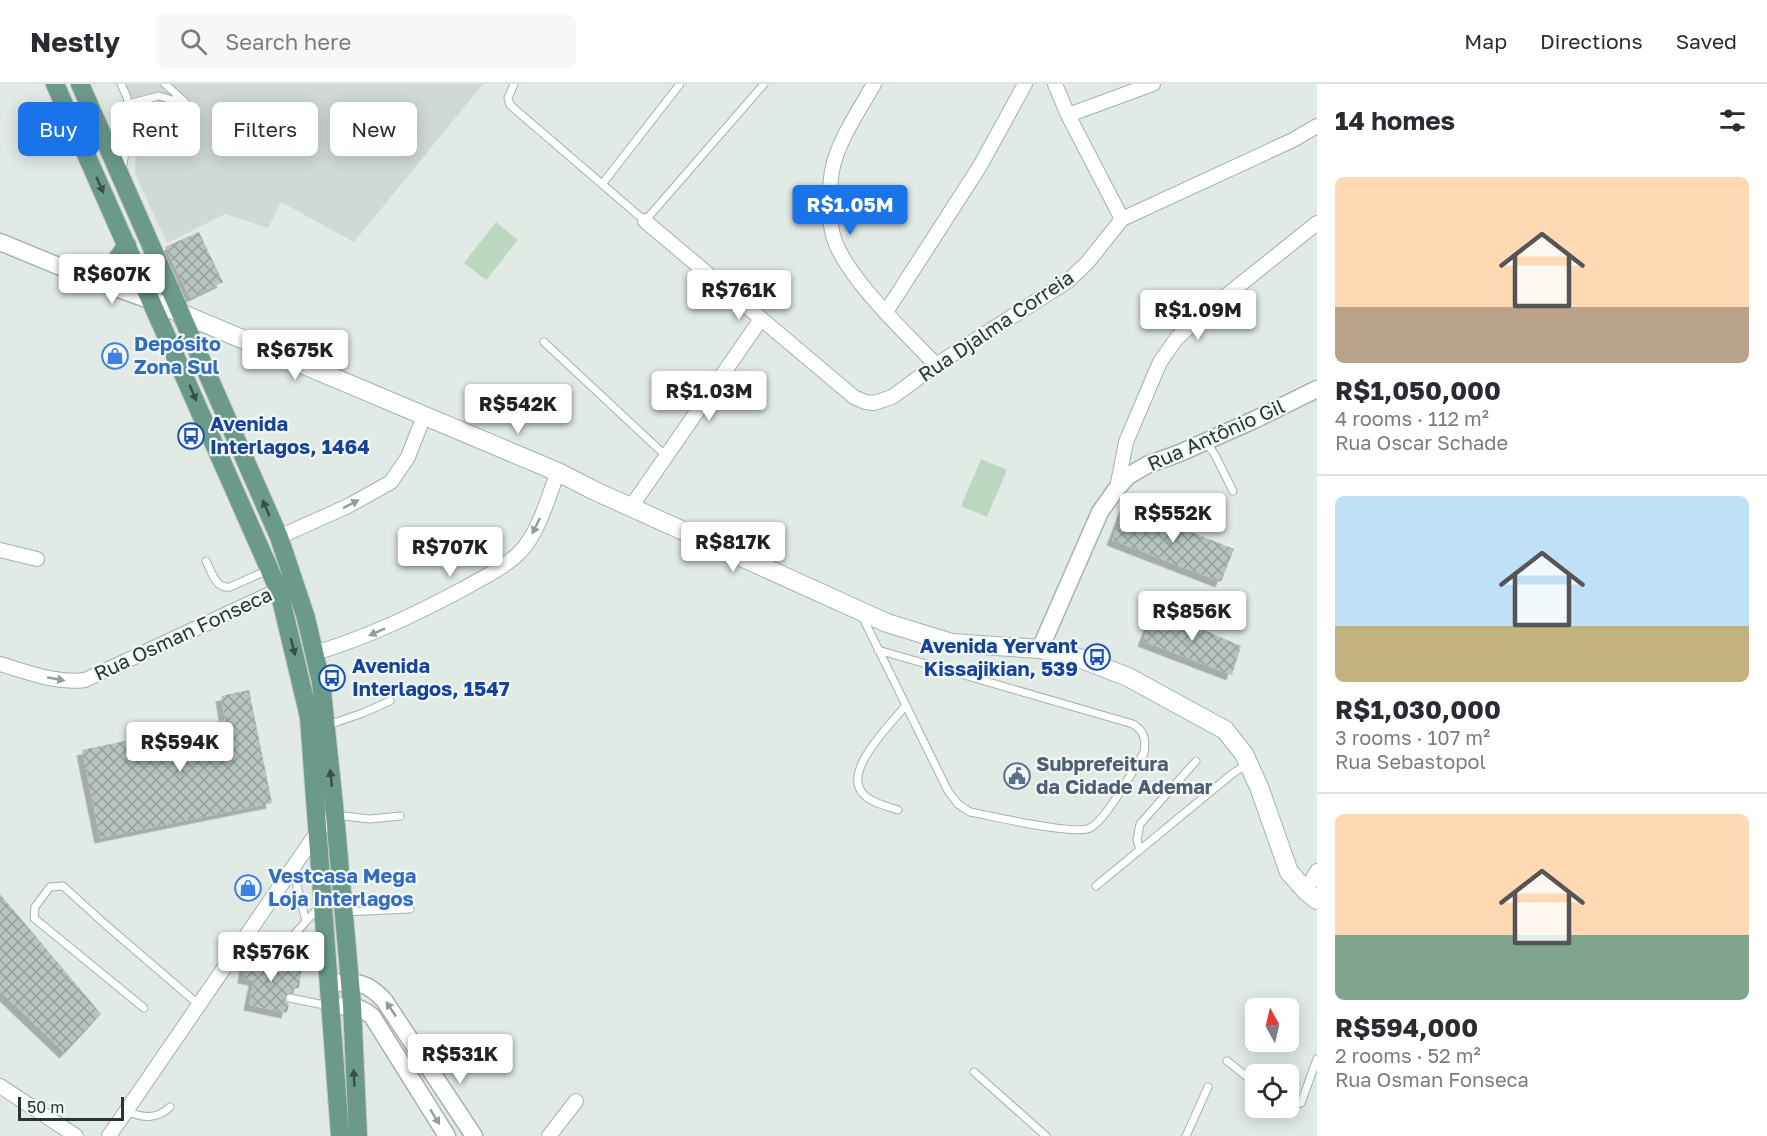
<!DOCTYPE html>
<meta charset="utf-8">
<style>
:root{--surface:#fff;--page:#f7f7f7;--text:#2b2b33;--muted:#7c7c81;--line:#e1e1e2;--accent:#1a73e8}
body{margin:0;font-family:"Golos Text",sans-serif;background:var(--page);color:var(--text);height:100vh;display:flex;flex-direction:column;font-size:22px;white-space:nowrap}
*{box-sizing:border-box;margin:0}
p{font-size:20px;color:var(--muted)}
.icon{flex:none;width:33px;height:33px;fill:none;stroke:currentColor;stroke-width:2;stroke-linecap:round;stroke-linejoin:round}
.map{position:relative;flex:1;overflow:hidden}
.side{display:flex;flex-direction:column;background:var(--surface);width:450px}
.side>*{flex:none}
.guide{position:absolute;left:18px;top:18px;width:570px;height:54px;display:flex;gap:12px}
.needle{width:39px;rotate:352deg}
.tools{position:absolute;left:1245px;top:914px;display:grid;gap:12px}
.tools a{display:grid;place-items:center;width:54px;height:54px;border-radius:9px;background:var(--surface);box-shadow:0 3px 15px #0003;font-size:30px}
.scale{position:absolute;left:18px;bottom:15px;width:106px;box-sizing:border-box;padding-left:6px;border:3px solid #243831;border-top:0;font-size:16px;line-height:21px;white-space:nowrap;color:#243831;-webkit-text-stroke:4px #f1f7f3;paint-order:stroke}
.price{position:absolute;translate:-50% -51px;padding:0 14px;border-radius:6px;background:#fff;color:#222;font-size:20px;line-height:39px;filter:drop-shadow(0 2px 3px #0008)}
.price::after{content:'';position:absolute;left:50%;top:36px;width:18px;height:14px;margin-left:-9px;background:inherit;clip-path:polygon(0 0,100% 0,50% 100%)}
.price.current{background:var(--accent);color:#fff}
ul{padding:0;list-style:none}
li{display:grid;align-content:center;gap:12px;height:318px;padding:0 18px}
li+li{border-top:2px solid var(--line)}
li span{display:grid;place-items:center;height:186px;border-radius:9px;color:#555}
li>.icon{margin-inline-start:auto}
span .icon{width:108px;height:108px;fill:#fffc;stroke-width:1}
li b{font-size:26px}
h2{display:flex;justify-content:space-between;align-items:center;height:72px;padding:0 18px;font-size:26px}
.pill{padding:0 21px;border-radius:9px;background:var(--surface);box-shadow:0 3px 15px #0003;font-size:21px;line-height:54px}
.pill.current{background:var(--accent);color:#fff}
header{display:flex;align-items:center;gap:36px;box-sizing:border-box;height:84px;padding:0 30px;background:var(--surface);border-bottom:2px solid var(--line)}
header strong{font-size:28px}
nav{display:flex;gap:33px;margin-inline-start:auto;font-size:21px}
.search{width:420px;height:54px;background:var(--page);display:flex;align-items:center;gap:15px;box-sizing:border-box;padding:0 21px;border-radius:9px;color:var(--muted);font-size:22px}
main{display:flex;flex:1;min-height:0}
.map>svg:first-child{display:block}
</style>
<header>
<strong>Nestly</strong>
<div class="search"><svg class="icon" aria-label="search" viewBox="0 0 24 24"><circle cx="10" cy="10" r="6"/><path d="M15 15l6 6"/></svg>Search here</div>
<nav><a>Map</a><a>Directions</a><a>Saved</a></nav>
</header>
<main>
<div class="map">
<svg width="1317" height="1052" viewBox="0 0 1317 1052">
<defs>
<pattern id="building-cross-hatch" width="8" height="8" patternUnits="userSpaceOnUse" patternTransform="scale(1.5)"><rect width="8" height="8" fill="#b7c4be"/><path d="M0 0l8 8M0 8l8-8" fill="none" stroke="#95a09b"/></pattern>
<filter id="shadow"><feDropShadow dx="-5.5" dy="5.5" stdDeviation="0" flood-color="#0004"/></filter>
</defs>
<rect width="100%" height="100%" fill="#e1eae5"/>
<path fill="#d0d9d4" d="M125 0H483L354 158 281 118 268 144 225 130 167 159 135 90 137 26Z"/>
<path fill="#bcd8c1" d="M496 138 518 156 486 196 464 179Z
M981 375 1007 386 987 433 961 422Z"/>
<path fill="url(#building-cross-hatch)" filter="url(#shadow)" d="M199 148 223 198 190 214 165 163Z
M1125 422 1234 465 1221 498 1112 456Z
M1155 525 1241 562 1232 591 1143 557Z
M249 606 272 719 100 754 82 666 225 636 221 612Z
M0 810 101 930 65 969 0 907Z
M246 873 279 879 281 883 284 885 290 880 302 882 299 904 292 905 291 909 285 912V916L289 920 287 929 249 921 254 896 243 894Z"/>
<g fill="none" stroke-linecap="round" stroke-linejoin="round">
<g stroke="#a5b1ab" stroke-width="9">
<path id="service" d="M121 0 127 13 128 20 125 69 122 85
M165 0 185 18
M514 0 508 14 510 21 645 137 764 0
M128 20 159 12 186 20
M603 99 680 0
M544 258 666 372
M1206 358 1215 371 1233 407
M206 477C212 488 215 505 230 503L268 486
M862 532 948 707 958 720 970 728C992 732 1075 752 1090 744 1106 736 1133 686 1144 669 1146 655 1145 648 1133 640L878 566
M328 641 363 629 390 617
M898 726C886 722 868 718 861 707 845 684 892 639 906 621
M335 731 370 735 400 732
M1140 766 1137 756 1140 740 1196 677
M293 787 306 837
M1096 802 1232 690 1246 681
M344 828 410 825
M285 879 292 853 320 822
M290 914 329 922
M144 924 34 834 35 823 50 803 63 802 106 841 198 920
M1227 977 1256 1000
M974 988 1046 1052
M1288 1022 1301 1019 1317 975
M126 1027C143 1034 156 1036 170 1023
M1186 1052 1208 1003"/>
</g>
<g stroke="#a5b1ab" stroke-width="16">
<path id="minor" d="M874 0C860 25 837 58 832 87 829 107 828 132 833 151 843 191 907 250 936 281
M1055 0 1068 31 1122 135
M1068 31 1153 0
M645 137 854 313 865 318 874 319 892 313 936 281 1068 197 1087 179 1122 135 1293 56 1317 42
M886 228 980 82 1025 0
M1117 404 1126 358 1160 278 1177 254 1202 231 1317 139
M631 423 761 235
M279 453 348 422 391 398 408 373 424 332
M0 466 37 475
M315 569C368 553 414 531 463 505 482 494 506 483 521 467 540 446 548 413 558 388
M0 580C27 588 56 600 85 596L287 502
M1306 807 1317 787
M0 1002 76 1052
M109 1052 318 747 335 731
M549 1052 576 1017"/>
</g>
<g stroke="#a5b1ab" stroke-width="19">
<path id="tertiary" d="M0 158 85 193 152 217
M1040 565 1100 428 1117 404 1128 392 1147 381 1180 369 1254 336 1317 305
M330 899C356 898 365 896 384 916L474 1052
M331 923C348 921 358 921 372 932L447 1052"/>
</g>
<g stroke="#a2b4ac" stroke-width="20">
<path id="secondary" d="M152 217 558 388 595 407 887 539 952 559 1040 565 1079 574 1128 593 1225 646 1244 670 1259 703 1289 788 1306 807 1317 816"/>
</g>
<g stroke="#c2c7c5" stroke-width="20">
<path id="primary" d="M55 0 279 507 309 633 340 1052
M80 0 279 453 306 534 321 598 335 731 352 921 358 1052
M85 193 112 182 127 161"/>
</g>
<use href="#service" stroke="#fff" stroke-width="7"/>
<use href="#minor" stroke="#fff" stroke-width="14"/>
<use href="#tertiary" stroke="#fff" stroke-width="16"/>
<use href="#secondary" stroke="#fff" stroke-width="18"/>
<use href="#primary" stroke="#6b9a89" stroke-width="18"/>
</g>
<defs><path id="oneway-solid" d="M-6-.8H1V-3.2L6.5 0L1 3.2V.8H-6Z" transform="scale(1.5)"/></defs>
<g fill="#365047">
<use href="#oneway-solid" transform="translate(100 101) rotate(66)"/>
<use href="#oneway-solid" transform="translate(193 309) rotate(67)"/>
<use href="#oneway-solid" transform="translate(266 424) rotate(-114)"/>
<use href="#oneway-solid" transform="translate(293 563) rotate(76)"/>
<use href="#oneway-solid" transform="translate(331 694) rotate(-96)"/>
<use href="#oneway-solid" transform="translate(354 994) rotate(-93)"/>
</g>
<g fill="#929c98">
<use href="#oneway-solid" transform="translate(351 420) rotate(-27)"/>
<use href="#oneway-solid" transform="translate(536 442) rotate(116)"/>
<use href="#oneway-solid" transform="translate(377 548) rotate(156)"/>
<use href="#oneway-solid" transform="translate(56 595) rotate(10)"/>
<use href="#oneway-solid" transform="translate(391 925) rotate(-124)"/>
<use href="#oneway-solid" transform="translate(435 1033) rotate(58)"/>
</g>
<defs>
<g id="shop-ring" transform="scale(1.35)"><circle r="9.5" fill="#f1f7f3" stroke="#3f7fe0" stroke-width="1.5"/><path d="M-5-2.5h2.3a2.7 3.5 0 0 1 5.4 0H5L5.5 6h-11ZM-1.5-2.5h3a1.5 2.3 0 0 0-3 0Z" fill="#3f7fe0"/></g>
<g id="bus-ring" transform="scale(1.35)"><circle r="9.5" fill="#f1f7f3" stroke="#1a4fb4" stroke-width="1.5"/><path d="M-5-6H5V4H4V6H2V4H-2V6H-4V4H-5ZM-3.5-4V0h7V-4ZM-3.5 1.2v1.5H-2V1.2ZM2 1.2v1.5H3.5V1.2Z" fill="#1a4fb4"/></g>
<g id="civic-ring" transform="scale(1.35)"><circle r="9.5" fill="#f1f7f3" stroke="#5c6f8a" stroke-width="1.5"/><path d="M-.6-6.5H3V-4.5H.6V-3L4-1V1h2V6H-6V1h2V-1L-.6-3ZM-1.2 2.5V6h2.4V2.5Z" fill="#5c6f8a"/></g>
</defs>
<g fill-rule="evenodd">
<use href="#shop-ring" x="115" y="272"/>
<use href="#bus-ring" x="191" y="352"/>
<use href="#bus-ring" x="1097" y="573"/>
<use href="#bus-ring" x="332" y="594"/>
<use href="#civic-ring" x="1017" y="692"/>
<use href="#shop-ring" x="248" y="804"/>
</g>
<g text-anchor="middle" stroke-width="4.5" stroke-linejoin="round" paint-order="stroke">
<g font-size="20" fill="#243831" stroke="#f1f7f3">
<text transform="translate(996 242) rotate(-34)" y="7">Rua Djalma Correia</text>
<text transform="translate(1216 351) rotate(-24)" y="7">Rua Antônio Gil</text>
<text transform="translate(183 550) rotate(-25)" y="7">Rua Osman Fonseca</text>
</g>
<g font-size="20" font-weight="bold" fill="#366cbe" stroke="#f1f7f3" text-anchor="start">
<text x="134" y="267">Depósito<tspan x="134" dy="23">Zona Sul</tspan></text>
<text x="268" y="799">Vestcasa Mega<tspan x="268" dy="23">Loja Interlagos</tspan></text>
</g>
<g font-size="20" font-weight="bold" fill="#164399" stroke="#f1f7f3" text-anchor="start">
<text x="210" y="347">Avenida<tspan x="210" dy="23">Interlagos, 1464</tspan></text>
<text x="1078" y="569" text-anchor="end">Avenida Yervant<tspan x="1078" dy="23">Kissajikian, 539</tspan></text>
<text x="352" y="589">Avenida<tspan x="352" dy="23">Interlagos, 1547</tspan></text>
</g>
<g font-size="20" font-weight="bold" fill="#4e5e75" stroke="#f1f7f3" text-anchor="start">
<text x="1036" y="687">Subprefeitura<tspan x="1036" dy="23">da Cidade Ademar</tspan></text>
</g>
</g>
</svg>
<div class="tools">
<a><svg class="needle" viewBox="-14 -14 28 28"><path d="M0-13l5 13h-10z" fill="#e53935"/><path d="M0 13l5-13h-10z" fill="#7c7c81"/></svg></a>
<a><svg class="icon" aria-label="locate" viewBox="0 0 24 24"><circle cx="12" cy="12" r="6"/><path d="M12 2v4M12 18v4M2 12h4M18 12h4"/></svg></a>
</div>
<div class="scale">50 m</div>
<b class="price current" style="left:850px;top:152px">R$1.05M</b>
<b class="price" style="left:112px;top:221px">R$607K</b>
<b class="price" style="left:739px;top:237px">R$761K</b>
<b class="price" style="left:1198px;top:257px">R$1.09M</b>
<b class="price" style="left:295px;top:297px">R$675K</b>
<b class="price" style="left:709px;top:338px">R$1.03M</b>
<b class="price" style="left:518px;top:351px">R$542K</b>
<b class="price" style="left:1173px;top:460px">R$552K</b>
<b class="price" style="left:733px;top:489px">R$817K</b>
<b class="price" style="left:450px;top:494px">R$707K</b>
<b class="price" style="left:1192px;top:558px">R$856K</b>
<b class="price" style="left:180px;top:689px">R$594K</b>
<b class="price" style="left:271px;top:899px">R$576K</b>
<b class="price" style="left:460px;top:1001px">R$531K</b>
<div class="guide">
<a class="pill current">Buy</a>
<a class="pill">Rent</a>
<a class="pill">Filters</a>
<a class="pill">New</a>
</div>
</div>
<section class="side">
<h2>14 homes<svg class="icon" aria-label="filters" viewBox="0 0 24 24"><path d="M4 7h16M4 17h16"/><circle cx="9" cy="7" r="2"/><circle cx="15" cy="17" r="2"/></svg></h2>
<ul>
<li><span style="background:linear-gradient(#ffd9b3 70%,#b9a48a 0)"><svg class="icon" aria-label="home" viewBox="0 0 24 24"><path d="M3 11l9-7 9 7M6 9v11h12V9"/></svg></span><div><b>R$1,050,000</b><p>4 rooms · 112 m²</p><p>Rua Oscar Schade</p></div></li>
<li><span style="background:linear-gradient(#bfe0f5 70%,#c2b280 0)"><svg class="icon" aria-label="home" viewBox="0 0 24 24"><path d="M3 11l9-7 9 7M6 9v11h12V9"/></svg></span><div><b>R$1,030,000</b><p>3 rooms · 107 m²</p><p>Rua Sebastopol</p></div></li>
<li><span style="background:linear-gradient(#ffd9b3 65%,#7fa58c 0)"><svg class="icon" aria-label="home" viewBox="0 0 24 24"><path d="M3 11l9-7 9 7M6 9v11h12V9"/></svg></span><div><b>R$594,000</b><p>2 rooms · 52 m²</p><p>Rua Osman Fonseca</p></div></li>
</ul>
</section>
</main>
